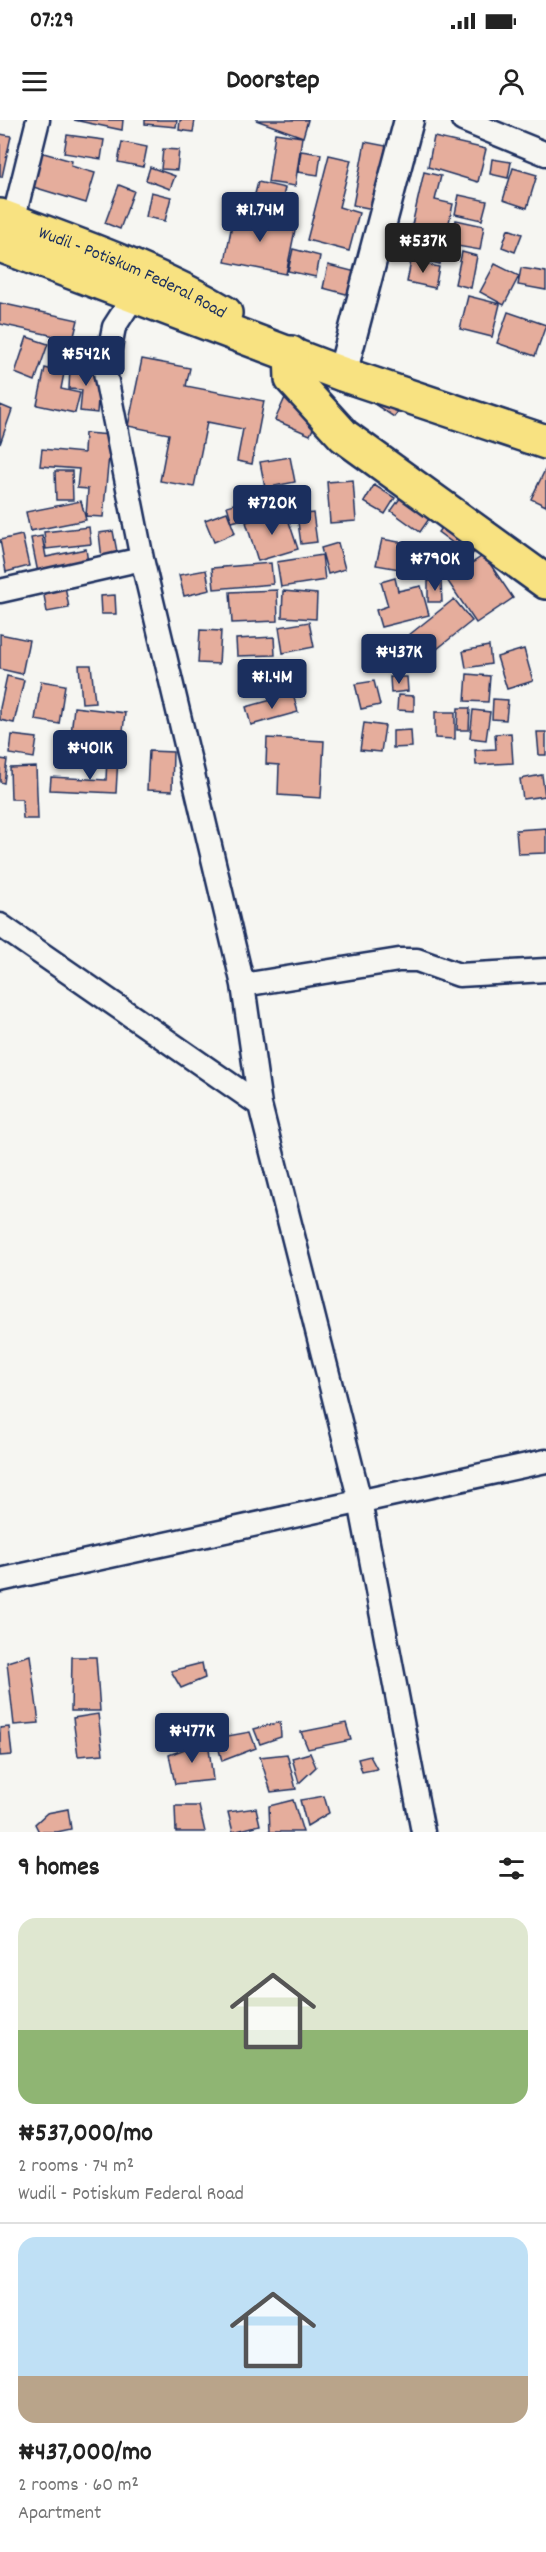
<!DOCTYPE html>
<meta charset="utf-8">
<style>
:root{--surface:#fff;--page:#f6f6f6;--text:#222;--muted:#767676;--line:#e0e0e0;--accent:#1b2f5e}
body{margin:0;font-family:Dekko,sans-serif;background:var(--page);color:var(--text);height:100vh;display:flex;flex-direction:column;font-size:22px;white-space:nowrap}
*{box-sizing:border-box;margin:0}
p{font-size:20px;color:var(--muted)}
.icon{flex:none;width:33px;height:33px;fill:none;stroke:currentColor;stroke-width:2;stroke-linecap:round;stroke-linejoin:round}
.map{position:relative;height:1712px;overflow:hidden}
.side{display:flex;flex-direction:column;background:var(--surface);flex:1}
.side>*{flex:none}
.price{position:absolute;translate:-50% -51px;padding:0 14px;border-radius:6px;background:var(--accent);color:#fff;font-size:20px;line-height:39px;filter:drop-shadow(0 2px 3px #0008)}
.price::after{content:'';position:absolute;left:50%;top:36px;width:18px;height:14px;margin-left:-9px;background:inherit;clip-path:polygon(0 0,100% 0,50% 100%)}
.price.current{background:#222;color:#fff}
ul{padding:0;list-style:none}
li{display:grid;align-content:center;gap:12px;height:318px;padding:0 18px}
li+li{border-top:2px solid var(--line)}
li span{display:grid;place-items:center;height:186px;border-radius:18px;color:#555}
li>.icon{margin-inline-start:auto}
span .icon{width:108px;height:108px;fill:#fffc;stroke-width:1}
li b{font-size:26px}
h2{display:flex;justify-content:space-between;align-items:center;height:72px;padding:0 18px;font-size:26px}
.status{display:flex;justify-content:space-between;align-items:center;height:42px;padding:0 30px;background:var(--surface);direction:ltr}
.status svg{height:16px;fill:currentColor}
header{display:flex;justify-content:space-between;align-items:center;height:78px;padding:0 18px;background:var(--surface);font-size:27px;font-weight:700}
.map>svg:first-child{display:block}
</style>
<div class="status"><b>07:29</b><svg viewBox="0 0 49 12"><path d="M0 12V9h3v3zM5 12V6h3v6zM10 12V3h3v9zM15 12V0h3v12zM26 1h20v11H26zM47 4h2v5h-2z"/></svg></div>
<header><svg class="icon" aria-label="menu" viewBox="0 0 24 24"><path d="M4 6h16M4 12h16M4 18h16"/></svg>Doorstep<svg class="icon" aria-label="person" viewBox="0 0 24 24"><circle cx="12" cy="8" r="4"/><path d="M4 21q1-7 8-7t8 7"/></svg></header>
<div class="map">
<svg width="546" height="1712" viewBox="0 0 546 1712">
<rect width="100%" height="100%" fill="#f6f6f2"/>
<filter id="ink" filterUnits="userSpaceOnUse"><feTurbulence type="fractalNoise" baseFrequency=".0167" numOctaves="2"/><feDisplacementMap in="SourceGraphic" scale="12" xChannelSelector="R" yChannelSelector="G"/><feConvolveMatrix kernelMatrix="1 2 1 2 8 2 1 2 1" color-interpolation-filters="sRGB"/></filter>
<g filter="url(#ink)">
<path fill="#e5ad9c" stroke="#1b2f5e" stroke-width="1.5" d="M74 0H123L122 10Z
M145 0H177L176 7 145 4Z
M180 0H195L193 12 179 10Z
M256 0H308L303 17Z
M275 13 302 17 295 66 268 62Z
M0 14 11 16 2 57H0Z
M67 15 104 20 101 39 64 33Z
M434 17 486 29 478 62 428 47Z
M122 22 147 27 143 47 118 42Z
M365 22 386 26 373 89 353 85Z
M163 29 179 30 177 50 161 49Z
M301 31 321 34 318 55 298 52Z
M40 32 72 41 71 46 95 53 86 83 30 66Z
M329 35 351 40 339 87 359 93 349 131 307 120Z
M492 39 511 42 508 58 490 54Z
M150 47 175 56 170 69 146 60Z
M513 48 537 55 527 88 503 80Z
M424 52 441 56 435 80 453 84 440 144 419 139 426 108 412 105Z
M258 62 285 68 280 89 253 82Z
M119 65 134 71 120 109 105 103Z
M151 72 171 77 165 101 146 97Z
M459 75 487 81 482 100 455 94Z
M234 93 296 105 286 154 225 142Z
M456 100 484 106 480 130 451 125Z
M508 109 522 114 515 132 502 127Z
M293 129 320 136 316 157 288 151Z
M462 132 477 136 471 168 455 164Z
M411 141 439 147 435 168 407 162Z
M495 144 519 156 504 185 480 172Z
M328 145 356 152 350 175 323 168Z
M521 148 546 152V170L518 165Z
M468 176 500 184 492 217 460 209Z
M0 183 78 200 73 220 0 204Z
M508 192 546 205 535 236 497 223Z
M27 217 48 224 35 261 15 253Z
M94 226 96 242 79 243 77 227Z
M142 239 190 248 186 266 264 281 252 344 237 341 243 309 207 302 194 367 160 361 169 314 128 306Z
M70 247 100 249 97 293 80 291 82 270 69 269Z
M45 248 64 253 61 269 80 273 75 293 37 285Z
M288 271 323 287 310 315 275 300Z
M407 279 394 297 368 280Z
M0 285 12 290 0 324Z
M85 313 111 315 103 397 86 396 88 369 77 368 79 349 40 346 42 329 84 333Z
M290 337 295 362 265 368 260 342Z
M545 350H546V386L531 379Z
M55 351H72L73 380H56Z
M353 360 356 401 330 403 327 362Z
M413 360 442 380 420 412 391 391Z
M374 365 395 378 385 394 364 382Z
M255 378 260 394 232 402 227 386Z
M81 381 86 400 30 411 26 392Z
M285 390 298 429 258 441 246 402Z
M227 392 235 413 214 422 205 400Z
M313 393 317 422 301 424 297 395Z
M450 396 483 420 468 440 455 431 458 427 438 412Z
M89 407 91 424 46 429 44 412Z
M113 411 118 437 102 439 99 413Z
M22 415 29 446 6 452 0 420Z
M42 416 46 437 86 429 88 443 38 453 31 418Z
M382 419 410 424 405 450 376 445Z
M338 423 345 449 328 454 321 428Z
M322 435 325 460 281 467 277 442Z
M484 435 513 478 476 503 447 460Z
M271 443 273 464 214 469 212 448Z
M206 450 210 470 184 476 179 455Z
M63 455 69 488 47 492 41 459Z
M395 458 398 471 421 466 429 495 381 507 376 490 388 486 381 462Z
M428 461H441L442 482H428Z
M277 470 278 501 232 503 230 472Z
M283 471 317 474 316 499 282 497Z
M115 475 116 494H101L100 476Z
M454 479 472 501 422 541 404 519Z
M309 502 314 527 283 533 279 507Z
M200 510 221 511 219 544 198 543Z
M0 514 29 520 22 554 0 549Z
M274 517 275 535 237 536 236 519Z
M489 526 491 544 466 548 463 531Z
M404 527 409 544 393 548 388 532Z
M524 529 533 561 507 569 497 537Z
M79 545H91L95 582 82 583Z
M467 554 490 556 488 582 465 581Z
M7 556 24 560 14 603 0 600V588Z
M390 557H407L408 571 391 573Z
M41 561 65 565 59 604 35 600Z
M374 561 380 585 361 589 355 564Z
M293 574 298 592 251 605 246 587Z
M398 575 414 576V591L397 590Z
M493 579 508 580 506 600 492 599Z
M74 587 125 593 121 629 70 623Z
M458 588H470L469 610H457Z
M473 590 490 592 486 620 470 618Z
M435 592H455V619L435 618Z
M364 603 385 606 381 632 360 630Z
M411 610 412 627 393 628V611Z
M537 612H546V635H539Z
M511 613 513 643 476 645 475 630 496 629 495 614Z
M12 615 37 618 34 638 10 634Z
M267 618 324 621 321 678 278 675 279 645 266 644Z
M149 631 173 632 172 671 147 670Z
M107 637H118L116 673 50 670 51 657 106 660Z
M0 639 7 640 4 663 0 662Z
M36 647 38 699H23L22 679H11L10 648Z
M542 655 545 676 523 679 520 659Z
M546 708V733L518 734 516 710Z
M30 1535 39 1603 14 1605 7 1542Z
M72 1537H96L100 1591H71Z
M202 1543 205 1558 181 1568 171 1551Z
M98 1594 103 1634 78 1636 73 1598Z
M280 1602 281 1617 260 1624 254 1609Z
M346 1603 351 1620 308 1629 301 1612Z
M9 1607 12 1635 0 1636V1608Z
M250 1612 256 1628 222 1641 216 1618Z
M208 1620 213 1660 175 1664 169 1635Z
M310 1633 316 1647 299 1663 292 1638Z
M287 1634 296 1669 271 1672 260 1637Z
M370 1636 377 1649 362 1652 358 1639Z
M324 1676 329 1693 307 1706 300 1680Z
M293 1680 303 1712H270L269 1686Z
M175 1686H199L205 1712H176Z
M256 1688 260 1705 233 1712 228 1692Z
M68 1689 71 1709 57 1712H39L35 1704 47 1693Z"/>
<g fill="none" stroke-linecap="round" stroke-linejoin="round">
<g stroke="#1b2f5e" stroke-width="27">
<path id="minor" d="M463 0 546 34
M13 101 38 0
M134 176 114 207 105 252 142 439 243 865 260 985 360 1381 423 1712
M0 471 142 439
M0 805 260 985
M243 865 399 840H417L459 855 546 850
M0 1460 546 1341"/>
</g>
<g stroke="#1b2f5e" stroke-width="33">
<path id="tertiary" d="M342 254 409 0"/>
</g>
<g stroke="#1b2f5e" stroke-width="38">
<g id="primary">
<path id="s1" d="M0 96C77 125 155 151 225 193"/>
<path d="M0 125 342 254 546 322"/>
<path d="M291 233 292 259 344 316 546 462"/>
</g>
</g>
<use href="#minor" stroke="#f6f6f2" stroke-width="22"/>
<use href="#tertiary" stroke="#f6f6f2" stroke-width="28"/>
<use href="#primary" stroke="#f8e281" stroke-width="33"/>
</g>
</g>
<g text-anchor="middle" stroke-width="6" stroke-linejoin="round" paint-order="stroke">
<g font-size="18" fill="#1b2f5e" stroke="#f6f6f2">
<text dy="6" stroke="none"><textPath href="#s1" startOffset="144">Wudil - Potiskum Federal Road</textPath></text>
</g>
</g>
</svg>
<b class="price" style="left:260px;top:123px">₦1.74M</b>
<b class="price current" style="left:423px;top:154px">₦537K</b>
<b class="price" style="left:86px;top:267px">₦542K</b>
<b class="price" style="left:272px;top:416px">₦720K</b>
<b class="price" style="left:435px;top:472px">₦790K</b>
<b class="price" style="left:399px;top:565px">₦437K</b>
<b class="price" style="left:272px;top:590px">₦1.4M</b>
<b class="price" style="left:90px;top:661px">₦401K</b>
<b class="price" style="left:192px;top:1644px">₦477K</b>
</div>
<section class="side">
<h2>9 homes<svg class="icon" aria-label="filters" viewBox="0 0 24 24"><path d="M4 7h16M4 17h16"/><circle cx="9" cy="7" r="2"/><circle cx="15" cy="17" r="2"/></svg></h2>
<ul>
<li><span style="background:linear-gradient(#dfe7d0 60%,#8fb573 0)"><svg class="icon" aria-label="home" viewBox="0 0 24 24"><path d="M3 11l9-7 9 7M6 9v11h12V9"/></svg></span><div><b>₦537,000/mo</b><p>2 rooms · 74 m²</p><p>Wudil - Potiskum Federal Road</p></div></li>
<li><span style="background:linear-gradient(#bfe0f5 75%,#b9a48a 0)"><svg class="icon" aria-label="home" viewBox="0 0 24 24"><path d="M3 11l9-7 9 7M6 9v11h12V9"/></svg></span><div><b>₦437,000/mo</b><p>2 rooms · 60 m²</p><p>Apartment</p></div></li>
</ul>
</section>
